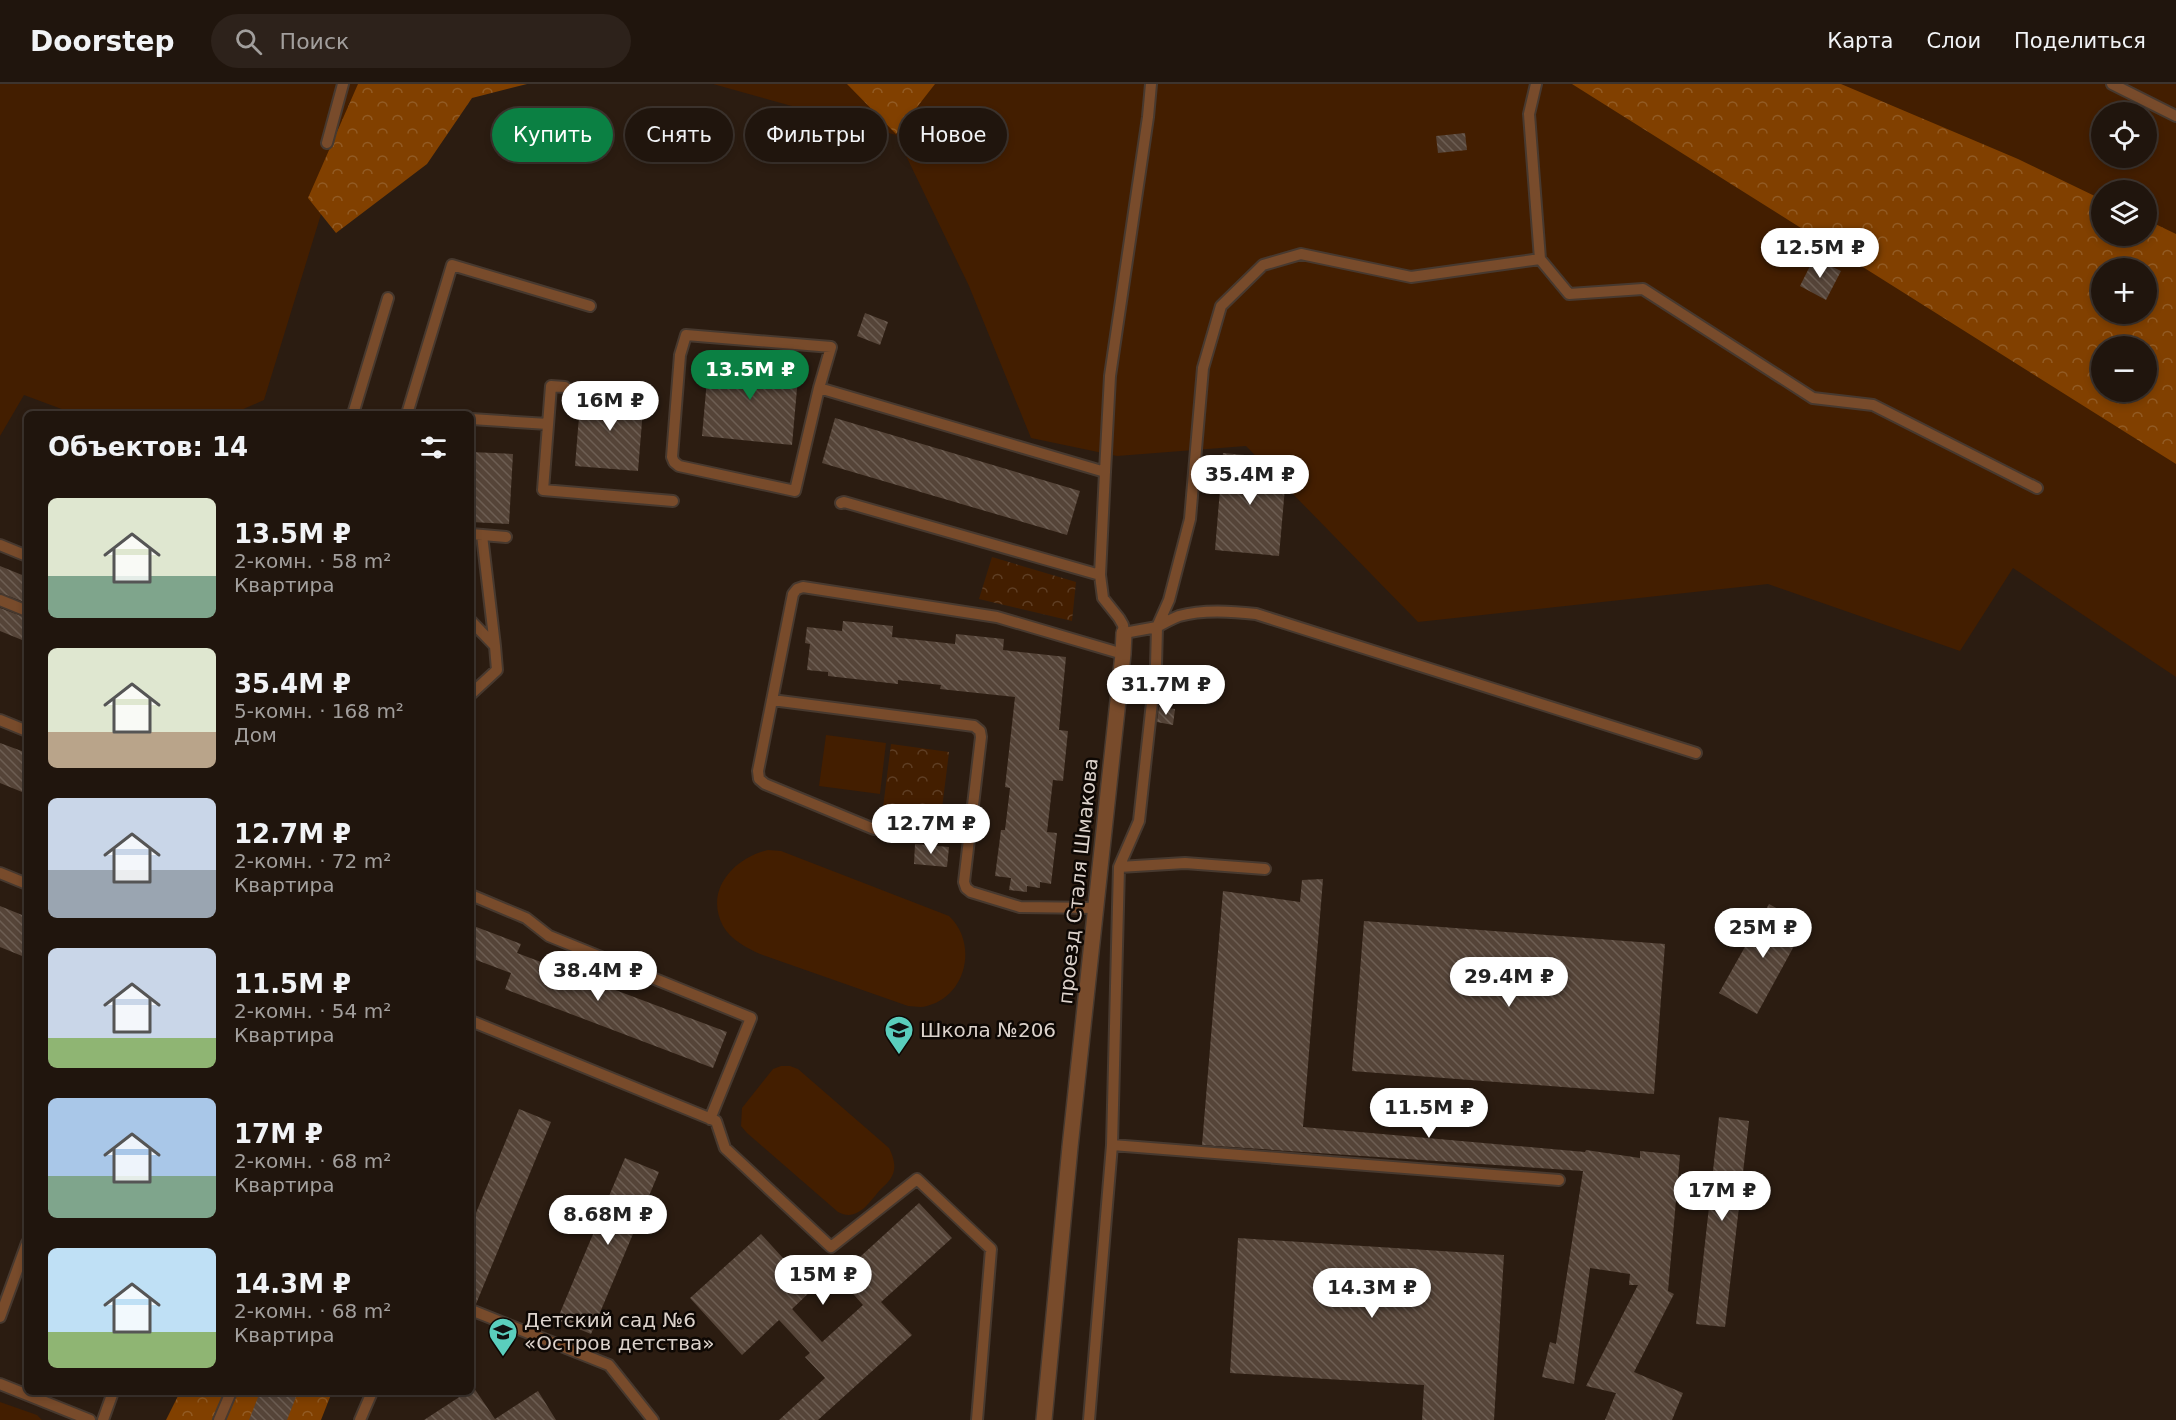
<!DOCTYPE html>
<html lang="ru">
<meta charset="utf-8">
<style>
:root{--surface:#20150d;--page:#2d221b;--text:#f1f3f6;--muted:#a29f9d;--line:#3d342e;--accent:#0b8043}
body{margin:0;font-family:"DejaVu Sans",sans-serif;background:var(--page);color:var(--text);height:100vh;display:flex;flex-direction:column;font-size:22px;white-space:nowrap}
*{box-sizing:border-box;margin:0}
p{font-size:20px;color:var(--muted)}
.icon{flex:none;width:33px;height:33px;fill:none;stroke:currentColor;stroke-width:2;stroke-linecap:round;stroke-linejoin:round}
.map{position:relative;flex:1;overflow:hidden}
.sheet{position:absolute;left:24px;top:327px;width:450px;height:984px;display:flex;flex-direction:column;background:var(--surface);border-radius:9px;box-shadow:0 3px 9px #0003,0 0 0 2px var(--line)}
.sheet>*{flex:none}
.hud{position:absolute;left:492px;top:24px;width:570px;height:54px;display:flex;gap:12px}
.fabs{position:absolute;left:2091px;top:18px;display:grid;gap:12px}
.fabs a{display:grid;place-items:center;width:66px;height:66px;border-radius:50%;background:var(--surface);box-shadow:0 3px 9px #0003,0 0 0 2px var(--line);font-size:30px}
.price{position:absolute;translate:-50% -51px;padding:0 14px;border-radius:21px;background:#fff;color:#222;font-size:20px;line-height:39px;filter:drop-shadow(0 2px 3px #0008)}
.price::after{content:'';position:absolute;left:50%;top:36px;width:18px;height:14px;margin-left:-9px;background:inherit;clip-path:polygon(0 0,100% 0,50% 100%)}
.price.on{background:var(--accent);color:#fff}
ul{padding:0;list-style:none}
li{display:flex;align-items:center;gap:18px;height:150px;padding:0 24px}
li span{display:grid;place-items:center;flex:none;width:168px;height:120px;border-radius:9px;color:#555}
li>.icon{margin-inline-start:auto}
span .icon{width:72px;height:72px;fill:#fffc;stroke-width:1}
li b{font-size:26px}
h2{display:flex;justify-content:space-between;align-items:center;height:72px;padding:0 24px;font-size:26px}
.tag{padding:0 21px;border-radius:27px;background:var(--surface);box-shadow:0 3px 9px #0003,0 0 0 2px var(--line);font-size:21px;line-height:54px}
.tag.on{background:var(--accent);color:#fff}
header{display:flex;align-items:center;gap:36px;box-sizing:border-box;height:84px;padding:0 30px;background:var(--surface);border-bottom:2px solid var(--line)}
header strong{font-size:28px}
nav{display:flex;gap:33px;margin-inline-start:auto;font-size:21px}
.search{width:420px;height:54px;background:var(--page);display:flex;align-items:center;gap:15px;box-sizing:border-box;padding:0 21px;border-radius:33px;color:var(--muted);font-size:22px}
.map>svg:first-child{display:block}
</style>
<header>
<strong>Doorstep</strong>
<div class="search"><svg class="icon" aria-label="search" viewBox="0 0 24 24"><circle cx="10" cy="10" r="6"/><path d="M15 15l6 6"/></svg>Поиск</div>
<nav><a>Карта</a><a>Слои</a><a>Поделиться</a></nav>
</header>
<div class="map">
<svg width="2176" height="1336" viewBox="0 0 2176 1336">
<defs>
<pattern id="forest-crowns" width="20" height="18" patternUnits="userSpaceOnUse" patternTransform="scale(1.5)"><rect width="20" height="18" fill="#814000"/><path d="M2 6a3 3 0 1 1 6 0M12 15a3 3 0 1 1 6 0" fill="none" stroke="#925b24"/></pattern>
<pattern id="park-crowns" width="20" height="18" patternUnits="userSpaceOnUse" patternTransform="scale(1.5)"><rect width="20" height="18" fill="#431e00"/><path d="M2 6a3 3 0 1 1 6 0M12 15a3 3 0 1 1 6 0" fill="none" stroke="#5e3e24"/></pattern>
<pattern id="building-back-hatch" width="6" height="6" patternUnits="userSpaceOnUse" patternTransform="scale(1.5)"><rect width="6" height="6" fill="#554438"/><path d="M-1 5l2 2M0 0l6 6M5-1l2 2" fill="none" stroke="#6d5e53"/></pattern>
</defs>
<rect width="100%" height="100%" fill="#2b1c11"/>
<path fill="#431e00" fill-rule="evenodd" d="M0 0H361L264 316 232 330H75L24 311 0 352Z
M713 0H2176V593L2013 484 1960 567 1768 500 1418 538 1246 362 1117 372 1031 354 969 202 896 51ZM2102 28H2146V74H2102ZM2102 106H2146V152H2102ZM2102 184H2146V230H2102ZM2102 262H2146V308H2102Z
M826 651 886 659 880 710 819 702Z
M768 766 781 767 949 832C978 859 967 912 927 922 921 924 914 922 908 922L760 870C747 864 731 856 723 842 704 806 734 774 768 766Z
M781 982H790L798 985 889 1064C893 1072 897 1083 892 1092 890 1097 884 1102 880 1106 868 1120 857 1138 838 1128L747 1049 741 1042 742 1024 773 985Z
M0 1318 37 1331 42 1336H0Z"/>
<path fill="url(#forest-crowns)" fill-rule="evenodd" d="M358 0H527L472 14 427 80 336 149 308 114Z
M847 0H935L896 50Z
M1572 0H1841L2018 75 2101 115 2102 152H2146L2147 136 2176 150V380ZM2146 184V230H2102V184ZM2102 262H2146V308H2102Z
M180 1308H332L321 1336H166Z"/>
<path fill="url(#park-crowns)" d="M992 473 1076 498 1072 537 979 515Z
M891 660 949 668 941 732 883 724Z"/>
<path fill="url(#building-back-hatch)" d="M1465 49 1467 66 1438 69 1436 52Z
M1814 174 1841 187 1826 216 1800 202Z
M865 229 888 238 880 261 857 252Z
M709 273 799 282 792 361 702 352Z
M581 308 644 313 638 387 575 382Z
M835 334 1080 407 1067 451 822 379Z
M471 368 513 370 509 440 471 438Z
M1223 369 1266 373 1286 392 1279 472 1215 466Z
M0 482 27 493V519L0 509Z
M0 524 27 534V558L0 547Z
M843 537 893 542 892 553 955 560 956 550 1004 555 1003 566 1066 573 1059 646 1068 647 1063 697 1053 696 1047 748 1057 749 1051 800 1040 798V804L1027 802V808L1009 806 1011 794 995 792 1001 746H1005L1010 704 1005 703 1015 613 940 605 941 601 898 596V600L828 592V588L807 586 810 560 805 559 807 543 842 547Z
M1159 623 1175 625 1173 641 1157 638Z
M0 659 27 669V710L0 699Z
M915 760 949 763 947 783 914 780Z
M1323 795 1303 1043 1585 1068 1586 1066 1640 1074V1067L1680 1071 1668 1207 1674 1210 1634 1288 1683 1309 1672 1336H1605L1616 1309 1586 1302 1638 1201H1629L1630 1190 1590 1184 1574 1300 1542 1293 1550 1258 1556 1260 1583 1087 1202 1061 1223 807 1300 818 1302 796Z
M1769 820 1806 840 1757 930 1719 909Z
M0 822 27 833V874L0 863Z
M1364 837 1665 860 1654 1010 1352 987Z
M471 841 521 860 517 869 727 948 713 984 505 905 511 889 471 874Z
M519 1025 551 1038 476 1220 471 1219V1141Z
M1719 1033 1749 1037 1725 1243 1696 1240Z
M625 1074 659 1088 591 1250 557 1236Z
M919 1119 952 1154 881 1218 912 1251 818 1336H779L825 1294 805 1273 810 1269 779 1236 742 1271 690 1214 761 1150 812 1206 792 1225 822 1258 863 1221 838 1193Z
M1238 1154 1504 1171 1494 1336H1422L1424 1301 1230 1289Z
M474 1304 495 1335 538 1307 556 1336H424L467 1308H471Z
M260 1308H298L287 1336H249Z"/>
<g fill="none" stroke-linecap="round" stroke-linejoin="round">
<g stroke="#47392f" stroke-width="14">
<path id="service" d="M1536 0 1529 30 1540 175 1569 210 1643 205 1813 314 1873 321 2037 404
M2112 0 2176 32
M327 59 343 0
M565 303 551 302 543 406 673 417
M819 304 831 263 686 251 680 271 672 373 674 378 679 382 795 407 819 304 1105 388 1100 491 1103 514 1119 534 1123 541 1124 549 1157 543 1169 516 1190 435 1203 284 1221 222 1263 181 1301 170 1411 193 1540 175
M353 330 388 214
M407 330 452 181 590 222
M471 335 548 340
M1105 388 1110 292 1148 33 1151 0
M841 419 844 418 1100 491
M471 450 506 453
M482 451 495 562
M0 461 27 472
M0 516 27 527
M471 537 495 562 497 586 471 610
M772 616 974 642 980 647 981 653 964 798 966 804 971 808 1020 823 1096 824
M0 636 27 647
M970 749 874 745 765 700 759 695 758 687 793 510 797 505 803 503 997 533 1123 570
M1119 783 1185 779 1265 785
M0 789 27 800
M471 811 526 834 549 852 751 934 710 1035
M471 937 716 1037 725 1064 831 1163 917 1095 991 1165 977 1336
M1112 1061 1559 1096
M471 1226 609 1281 653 1336
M0 1233 27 1159
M0 1300 90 1336
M103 1336 113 1308
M219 1336 231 1308
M360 1336 372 1308
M1089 1336 1112 1061 1119 783 1139 737 1156 582 1157 543C1164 539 1171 535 1179 532 1203 525 1231 527 1256 530L1696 669"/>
</g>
<g stroke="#47392f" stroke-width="18">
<path id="minor" d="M1044 1336 1070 1063 1123 570 1124 549"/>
</g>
<use href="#service" stroke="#784b2b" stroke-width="10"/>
<use href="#minor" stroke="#784b2b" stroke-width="15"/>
</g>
<defs>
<g id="school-pin" transform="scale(1.5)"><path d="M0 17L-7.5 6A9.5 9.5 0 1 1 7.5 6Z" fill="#5acebd" stroke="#0e0804"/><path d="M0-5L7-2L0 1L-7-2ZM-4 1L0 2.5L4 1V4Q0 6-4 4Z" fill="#111"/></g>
</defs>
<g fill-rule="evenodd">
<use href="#school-pin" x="899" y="946"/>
<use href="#school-pin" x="503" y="1248"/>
</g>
<g text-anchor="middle" stroke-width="5" stroke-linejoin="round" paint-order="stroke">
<g font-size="20" fill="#dcd2cb" stroke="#0e0804">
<text transform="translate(1078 797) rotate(-84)" y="7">проезд Сталя Шмакова</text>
</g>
<g font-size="20" fill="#dcd2cb" stroke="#0e0804" text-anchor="start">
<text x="920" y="953">Школа №206</text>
<text x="524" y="1243">Детский сад №6<tspan x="524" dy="23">«Остров детства»</tspan></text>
</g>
</g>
</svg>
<div class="fabs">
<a><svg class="icon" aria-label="locate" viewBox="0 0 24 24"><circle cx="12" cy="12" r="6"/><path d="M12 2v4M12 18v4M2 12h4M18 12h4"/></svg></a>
<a><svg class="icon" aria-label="layers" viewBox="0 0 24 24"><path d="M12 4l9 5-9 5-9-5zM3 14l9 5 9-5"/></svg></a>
<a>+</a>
<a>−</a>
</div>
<b class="price" style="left:1820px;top:195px">12.5M ₽</b>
<b class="price on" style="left:750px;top:317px">13.5M ₽</b>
<b class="price" style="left:610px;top:348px">16M ₽</b>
<b class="price" style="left:1250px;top:422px">35.4M ₽</b>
<b class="price" style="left:1166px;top:632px">31.7M ₽</b>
<b class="price" style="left:931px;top:771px">12.7M ₽</b>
<b class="price" style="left:1763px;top:875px">25M ₽</b>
<b class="price" style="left:598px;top:918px">38.4M ₽</b>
<b class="price" style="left:1509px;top:924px">29.4M ₽</b>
<b class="price" style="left:1429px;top:1055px">11.5M ₽</b>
<b class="price" style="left:1722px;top:1138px">17M ₽</b>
<b class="price" style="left:608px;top:1162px">8.68M ₽</b>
<b class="price" style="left:823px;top:1222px">15M ₽</b>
<b class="price" style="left:1372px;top:1235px">14.3M ₽</b>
<div class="hud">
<a class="tag on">Купить</a>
<a class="tag">Снять</a>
<a class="tag">Фильтры</a>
<a class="tag">Новое</a>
</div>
<section class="sheet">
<h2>Объектов: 14<svg class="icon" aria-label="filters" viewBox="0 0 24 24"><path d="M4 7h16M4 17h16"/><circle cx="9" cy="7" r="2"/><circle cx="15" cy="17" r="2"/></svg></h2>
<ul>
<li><span style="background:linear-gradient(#dfe7d0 65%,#7fa58c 0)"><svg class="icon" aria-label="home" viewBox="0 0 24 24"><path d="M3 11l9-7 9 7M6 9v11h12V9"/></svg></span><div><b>13.5M ₽</b><p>2-комн. · 58 m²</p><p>Квартира</p></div></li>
<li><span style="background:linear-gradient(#dfe7d0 70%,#b9a48a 0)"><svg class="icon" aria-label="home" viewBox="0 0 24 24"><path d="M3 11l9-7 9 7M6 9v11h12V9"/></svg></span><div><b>35.4M ₽</b><p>5-комн. · 168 m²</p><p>Дом</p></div></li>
<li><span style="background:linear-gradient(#c9d6e8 60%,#9aa5b1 0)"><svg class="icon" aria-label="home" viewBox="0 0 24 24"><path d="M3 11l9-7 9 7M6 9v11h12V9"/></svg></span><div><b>12.7M ₽</b><p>2-комн. · 72 m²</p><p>Квартира</p></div></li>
<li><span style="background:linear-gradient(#c9d6e8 75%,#8fb573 0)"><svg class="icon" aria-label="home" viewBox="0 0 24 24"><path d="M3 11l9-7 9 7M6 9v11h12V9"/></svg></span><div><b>11.5M ₽</b><p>2-комн. · 54 m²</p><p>Квартира</p></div></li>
<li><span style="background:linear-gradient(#a9c7e8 65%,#7fa58c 0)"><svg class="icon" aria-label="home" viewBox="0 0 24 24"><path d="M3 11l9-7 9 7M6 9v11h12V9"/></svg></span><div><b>17M ₽</b><p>2-комн. · 68 m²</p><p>Квартира</p></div></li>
<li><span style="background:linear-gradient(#bfe0f5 70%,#8fb573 0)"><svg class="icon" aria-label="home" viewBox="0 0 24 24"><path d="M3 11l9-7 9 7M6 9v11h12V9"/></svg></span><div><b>14.3M ₽</b><p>2-комн. · 68 m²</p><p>Квартира</p></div></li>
</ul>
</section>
</div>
